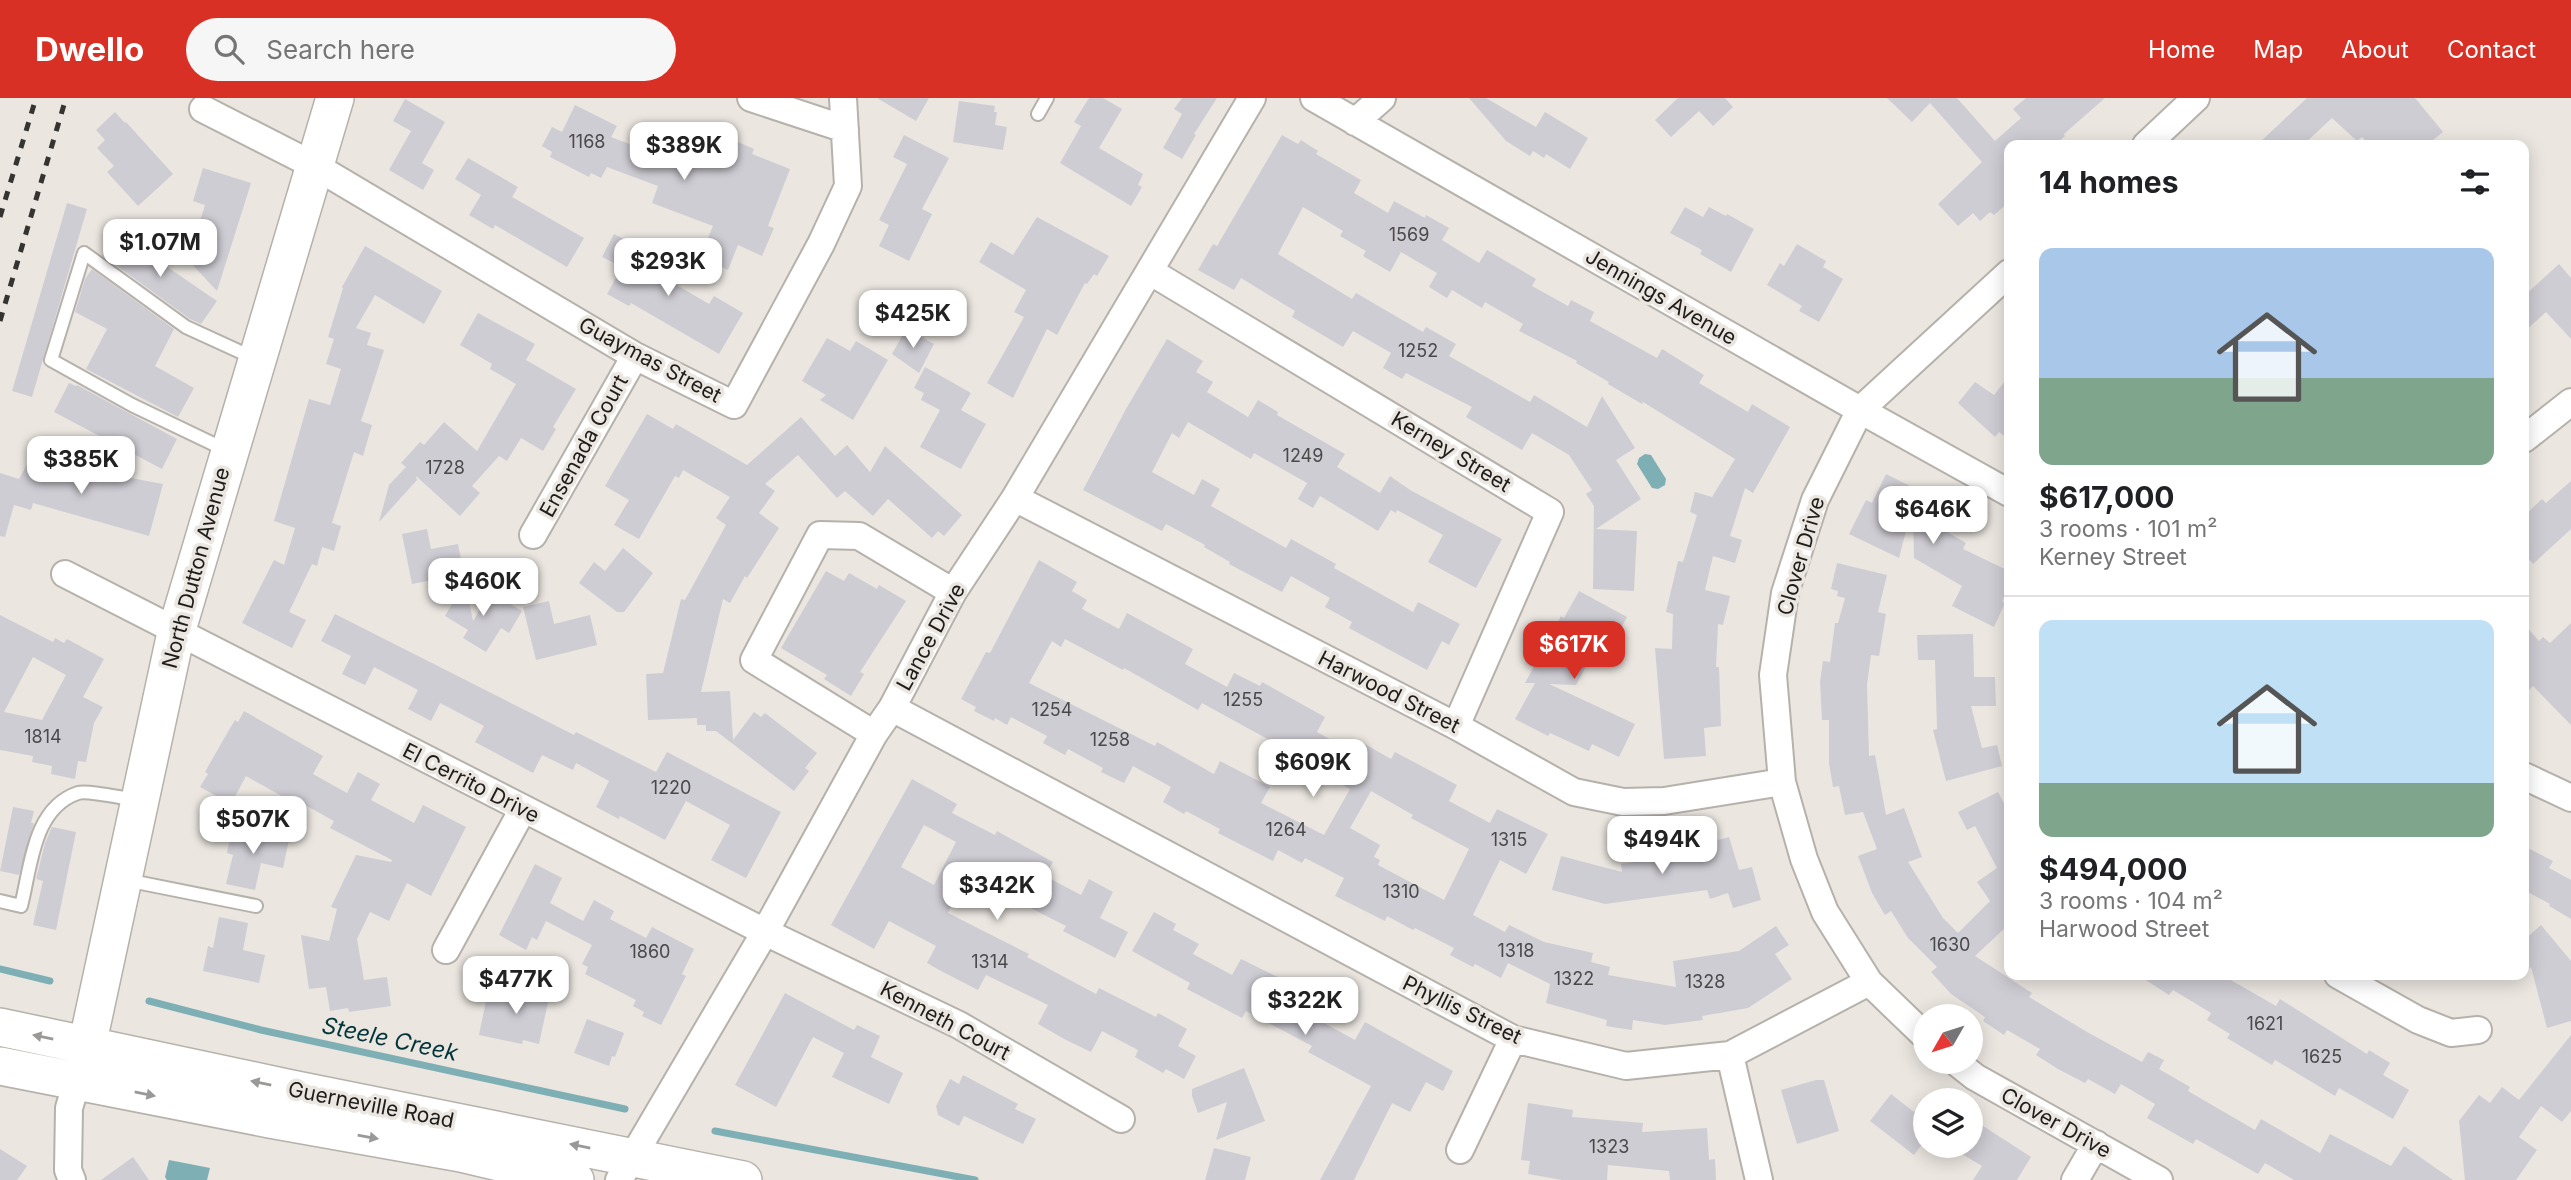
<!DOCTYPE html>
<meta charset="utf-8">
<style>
:root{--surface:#fff;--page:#f6f6f6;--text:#202124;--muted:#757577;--line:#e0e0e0;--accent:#d93025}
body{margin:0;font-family:Inter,sans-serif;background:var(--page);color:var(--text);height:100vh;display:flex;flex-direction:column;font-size:26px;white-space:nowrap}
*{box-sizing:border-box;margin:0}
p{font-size:23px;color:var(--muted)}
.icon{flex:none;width:38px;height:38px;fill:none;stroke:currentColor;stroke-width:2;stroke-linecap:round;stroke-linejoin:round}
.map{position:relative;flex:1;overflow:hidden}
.panel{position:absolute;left:2004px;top:42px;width:525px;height:840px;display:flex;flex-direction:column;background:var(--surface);border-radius:14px;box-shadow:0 4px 18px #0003}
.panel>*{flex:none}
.needle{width:46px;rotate:231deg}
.tools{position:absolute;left:1913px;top:906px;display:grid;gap:14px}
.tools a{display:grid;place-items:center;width:70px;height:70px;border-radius:50%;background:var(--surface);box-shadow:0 4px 18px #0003;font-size:35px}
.price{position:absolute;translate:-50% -60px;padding:0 16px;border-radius:14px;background:#fff;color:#222;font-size:23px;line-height:46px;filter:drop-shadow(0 2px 4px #0008)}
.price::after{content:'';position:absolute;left:50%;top:42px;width:21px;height:16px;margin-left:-10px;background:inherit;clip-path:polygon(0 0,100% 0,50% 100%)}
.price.current{background:var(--accent);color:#fff}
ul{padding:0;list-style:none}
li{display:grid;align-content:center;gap:14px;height:371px;padding:0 35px}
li+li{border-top:2px solid var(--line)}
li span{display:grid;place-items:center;height:217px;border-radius:14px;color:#555}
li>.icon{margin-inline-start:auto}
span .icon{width:126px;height:126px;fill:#fffc;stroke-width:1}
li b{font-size:30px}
h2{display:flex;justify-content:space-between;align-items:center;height:84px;padding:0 35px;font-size:30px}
header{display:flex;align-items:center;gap:42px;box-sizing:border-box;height:98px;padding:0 35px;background:var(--accent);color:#fff}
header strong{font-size:33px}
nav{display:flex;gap:38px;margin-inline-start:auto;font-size:24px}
.search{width:490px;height:63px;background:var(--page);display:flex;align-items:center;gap:18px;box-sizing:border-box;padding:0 24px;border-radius:38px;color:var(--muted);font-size:26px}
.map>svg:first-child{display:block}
</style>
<header>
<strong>Dwello</strong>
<div class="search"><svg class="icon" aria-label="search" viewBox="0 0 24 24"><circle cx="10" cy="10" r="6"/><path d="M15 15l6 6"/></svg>Search here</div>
<nav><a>Home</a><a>Map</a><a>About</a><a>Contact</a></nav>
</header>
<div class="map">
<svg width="2571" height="1082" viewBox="0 0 2571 1082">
<rect width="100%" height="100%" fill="#ebe6e0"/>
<path fill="#7dafb4" d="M1645 356 1651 357 1666 381 1665 387 1658 391 1652 390 1637 366 1639 360Z
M169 1062 210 1070 207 1082H167L165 1079Z"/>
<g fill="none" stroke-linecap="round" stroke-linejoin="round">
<path stroke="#7dafb4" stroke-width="7" d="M0 871 50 883
M149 903 261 932 625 1011
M715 1033 975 1082"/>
</g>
<path fill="#cfcdd4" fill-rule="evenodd" d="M877 0H929L916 23Z
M1089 0H1103L1122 11 1099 50 1143 76 1138 87 1142 89 1131 108 1060 65 1081 28 1074 24Z
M1182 0H1217L1194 36 1196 37 1182 61 1163 50 1182 16 1174 11Z
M1469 0H1486L1536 29 1545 14 1588 40 1570 71 1546 56 1544 60 1533 53 1530 58 1506 43Z
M1678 0H1725L1733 9 1713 28 1699 13 1671 39 1655 22Z
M1887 0H1957L1995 43 2021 20 2013 11 2026 0H2105L2064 36 2065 38 2055 47H2009V104L1994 117 1990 114 1980 123 1973 115 1958 128 1938 106 1982 64 1930 5 1912 24Z
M2307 0H2415L2443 34 2427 47H2370L2362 39 2357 43 2332 20 2303 47H2257Z
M405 1 445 24 422 65 434 72 423 92 389 72 411 33 393 23Z
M959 3 995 8 994 14H997L995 27 1007 29 1003 52 953 44Z
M575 7 617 28 611 39 661 58 663 52 669 54 674 42 730 64 738 44 754 51 752 56 790 71 768 128 774 130 762 158 738 147 728 172 700 159 713 128 652 105 658 88 607 69 601 80 591 75 589 79 550 59 552 54 542 48 552 29 562 34Z
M115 14 125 25 126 24 173 76 138 108 107 74 114 68 97 50 105 42 96 32Z
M904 37 949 60 922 111 932 116 909 163 879 148 889 127 879 122 907 66 893 59Z
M1282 37 1298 46 1301 42 1318 53 1316 56 1361 82 1354 95 1388 115 1394 103 1425 120 1426 117 1449 130 1442 142 1479 165 1487 152 1536 181 1532 188 1568 208 1571 202 1594 214 1590 223 1657 260 1662 251 1704 277 1699 285 1748 314 1752 306 1790 329 1753 395 1745 390 1730 438 1742 442 1735 465 1713 458 1705 492 1730 498 1723 527 1718 526 1716 569H1719L1721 628 1704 630 1706 658 1664 661 1655 550 1672 551 1673 516 1666 514 1678 463 1683 464 1697 417 1690 414 1695 394 1712 399 1735 361 1643 304 1642 306 1608 286 1609 284 1576 265 1577 263 1519 233 1523 226 1485 204 1482 210 1452 192 1447 200 1429 189 1437 175 1401 154 1390 174 1363 158 1366 153 1340 138 1343 133 1303 109 1278 156 1352 201 1356 195 1423 234 1426 229 1456 246 1449 258 1530 304 1534 297 1587 329 1602 298 1635 350 1616 362 1641 401 1596 431 1637 433 1634 493 1593 491 1594 408 1586 396 1592 392 1569 357 1532 335 1522 352 1466 319 1472 309 1406 275 1402 281 1383 270 1391 255 1353 233 1343 249 1292 219 1295 213 1241 180 1234 192 1198 172 1213 146 1217 148Z
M468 60 518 89 512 99 584 140 567 169 495 127 493 131 469 117 481 97 455 81Z
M203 70 251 85 217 193 188 162 205 107 193 103Z
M67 105 87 111 32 299 12 293Z
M1685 109 1703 119 1709 109 1726 118 1727 116 1754 131 1731 174 1700 156 1702 152 1670 135Z
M1037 119 1109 158 1097 178 1094 176 1087 186 1085 185 1057 237 1047 231 1013 300 987 285 1024 219 1014 214 1026 192 979 164 991 144 1013 157Z
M614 136 656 158 649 171 709 206 714 198 743 215 719 256 631 205 629 208 607 196 622 169 602 159Z
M115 138H122L217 203 201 226 190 221 102 157Z
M1797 146 1826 163 1823 169 1843 181 1819 224 1799 213 1802 208 1767 187 1780 165 1784 168Z
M365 148 442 193 424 226 375 197 356 230 371 235 367 247 384 252 361 323 372 327 363 358 354 354 332 425 341 428 334 453 322 449 317 468 312 466 289 514 306 522 292 550 242 525 274 462 284 467 295 430 274 423 309 301 330 307 341 271 326 266 334 241 328 239 343 190 342 189Z
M2559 166 2571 180V241L2546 214 2524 234V198Z
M92 171 174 231 155 268 194 290 178 319 86 271 107 231 75 214 85 181Z
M478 215 535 246 526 262 576 291 553 329 556 331 543 353 521 340 507 363 499 358 472 388 480 395 460 418 416 378 417 382 379 424 389 387 406 369 401 365 420 344 424 347 444 324 477 353 516 286 490 271 492 266 460 247Z
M906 231 934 246 919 275 892 256Z
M827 240 850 253 856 243 888 262 853 322 820 302 826 297 802 283Z
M1167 241 1203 263 1196 274 1213 284 1207 294 1248 319 1258 302 1278 314 1277 317 1345 356 1337 369 1380 395 1390 378 1410 392 1502 441 1476 490 1428 464 1443 437 1397 412 1396 415 1391 412 1378 433 1320 398 1313 410 1298 401 1307 385 1254 355 1251 361 1188 324 1179 340 1172 335 1152 374 1194 397 1202 381 1220 391 1211 408 1286 450 1291 441 1336 466 1334 470 1413 514 1418 504 1460 526 1449 547 1442 543 1427 572 1349 530 1352 524 1325 509 1330 500 1291 478 1282 494 1229 466 1230 464 1204 449 1205 447 1166 426 1162 433 1083 392 1126 311Z
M925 269 971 295 961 312 986 326 961 371 920 349 940 312 921 302 924 295 914 290Z
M2009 278V342L1999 334 1995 339 1958 305 1975 284 1994 297Z
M69 285 76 288 77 287 177 341 162 371 54 314Z
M647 316 673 331 676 326 747 367 801 319 835 358 847 347 870 374 885 348 962 417 944 438 938 433 932 440 888 401 873 418 845 393 837 400 798 357 765 386 775 393 759 415 779 430 747 480 745 478 730 505 723 501 701 594 730 593 733 642 754 614 761 619 765 615 817 655 805 670 809 673 794 693 716 633H706V627H697V620L648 622 646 576 663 575 681 501 685 502 726 427 716 420 730 399 683 372 679 380 675 378 639 441 614 427 629 402 605 388Z
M40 360 93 375V373L163 386 149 438 33 405 31 412 14 407 5 439 0 438V375L19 381 30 361 39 363Z
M1886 376 1926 396 1925 399 1960 418 1947 417 1940 430 1966 445 1963 451 2009 473V488L2002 504 2005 505 1994 529 1952 508 1962 488 1914 460 1913 413H1911L1899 460 1849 436 1866 402 1872 405Z
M2571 383V431L2533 466 2524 455V418L2542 401 2546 405Z
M427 431 431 451 458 446 464 476 412 486 402 436Z
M623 450 653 475 624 514H617L579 485 594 464 605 473Z
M1039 462 1077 484 1072 493 1087 502 1082 511 1119 531 1127 515 1193 551 1185 566 1227 589 1234 575 1260 588 1262 584 1325 619 1317 634 1357 656 1363 645 1391 661 1395 654 1457 687 1449 703 1490 725 1497 711 1548 736 1526 776 1500 762 1473 817 1505 834 1509 827 1544 844 1593 855 1591 864 1610 869 1608 877 1676 889 1673 863 1739 853 1776 828 1789 847 1775 856 1792 881 1748 910 1702 918 1703 922 1665 927 1633 922 1632 932 1606 928 1607 922 1546 905 1550 886 1508 865 1501 880 1475 866 1473 869 1450 857 1454 850 1415 830 1413 832 1387 818 1385 823 1335 798 1344 780 1305 760 1302 765 1278 752 1273 763 1218 735 1220 731 1186 713 1184 716 1163 704 1171 689 1133 668 1124 685 1101 674 1103 670 1068 651 1065 657 1043 645 1047 638 1011 619 1007 627 995 620 994 623 974 613 976 609 961 601 986 554 990 555ZM1065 541 1123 572 1124 570 1198 612 1202 605 1282 649 1280 652 1350 691 1324 737 1261 705 1270 689 1220 663 1214 676 1157 644 1155 648 1029 585 1052 543 1061 549ZM1371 693 1413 717 1411 720 1469 751 1444 802 1378 767 1380 762 1374 759 1380 747 1350 730Z
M1837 465 1887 477 1878 514 1886 516 1879 558 1871 557 1867 587 1869 658 1875 657 1886 717 1904 710 1922 759 1908 764 1943 820 1958 835 1990 803 1977 784 1997 770 1975 728 1967 732 1958 714 1998 694 2009 715V831L2007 828 1975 858 2032 895 2029 899 2087 934 2142 964 2148 954 2164 962 2159 971 2190 989 2188 993 2255 1032 2261 1021 2320 1055 2330 1036 2391 1068 2404 1048 2453 1082H2294L2265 1065 2258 1076 2196 1041 2193 1046 2147 1020 2155 1006 2121 986 2115 996 2088 981 2085 985 2058 971 2036 957 2040 951 2007 932 2004 937 1983 923 1985 919 1951 896 1931 874 1937 869 1908 840 1891 813 1885 817 1872 795 1858 758 1877 751 1863 714 1845 717 1839 688 1833 689 1829 665V622H1822L1820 584 1823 563 1830 564 1835 525H1838L1845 500 1837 498 1838 493 1831 491Z
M826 473 844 483 849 475 877 491 879 487 906 503 860 574 864 576 851 598 824 581 827 577 781 550Z
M465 483 473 523 491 494 522 513 509 535 501 530 486 554 463 540 468 532 445 518Z
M1579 493 1627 519 1616 539 1605 532 1576 587 1549 586 1635 626 1619 659 1592 646 1589 653 1550 635 1548 638 1515 621 1535 585H1525L1561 518 1564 520Z
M549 503 554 526 590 517 597 547 536 562 523 509Z
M335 516 574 637 576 634 656 674 667 654 781 714 746 780 711 762 730 727 686 703 665 742 620 718 619 721 596 709 609 683 576 665 573 672 542 657 533 675 475 644 484 628 440 605 431 623 408 611 418 592 374 569 365 587 342 576 351 558 321 543Z
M0 517 53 544 55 540 64 545 67 541 104 561 83 599 103 609 94 625 86 664 78 663 75 681 51 676 52 668 32 664 33 658 0 652ZM33 559 66 577 42 622 4 614Z
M2571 525V627L2533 588 2524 597V526L2539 543 2543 539 2550 545Z
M1973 536 1974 579H1995L1996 608H1971L1982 650 1997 647 2002 668 1946 683 1933 632 1937 631 1935 562H1918L1917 537Z
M244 613 323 658 313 676 347 695 358 674 380 686 371 702 414 725 423 707 466 729 431 798 407 785 389 823 370 814 357 841 364 882 387 879 391 908 349 914 348 910 330 913 326 889 309 891 301 837 329 843 337 811 331 809 356 757 391 764 392 762 330 730 334 723 296 702 294 705 246 678 231 706 200 689 208 676 205 674 226 637 235 622 238 624Z
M912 681 957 706 952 715 995 737 997 733 1053 764 1045 778 1081 797 1089 781 1113 794 1100 820 1128 834 1115 860 1063 833 1066 828 1007 798 1010 793 969 773 948 815 1029 856 1027 859 1096 896 1099 890 1156 919 1158 915 1187 931 1178 948 1196 958 1184 981 1166 971 1163 975 1135 959 1138 952 1102 933 1091 954 1066 942 1038 926 1048 907 986 877 978 892 941 873 927 865 936 848 889 823 874 851 831 827ZM924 727 956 744 934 787 901 769Z
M13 709 34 713 31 725H34L19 777 0 773Z
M52 729 76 734 56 832 33 827 43 783 36 781 45 745Z
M232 730 289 742 283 770 261 765 255 792 226 786 233 757 227 755Z
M1729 739 1739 772 1752 769 1761 802 1733 810 1728 795 1710 801 1707 792 1605 806 1552 792 1561 758 1622 774 1621 766 1650 762 1648 755 1692 749Z
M2524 748 2553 763 2549 770 2571 782V821L2549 808 2550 806 2524 792Z
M535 766 562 780 550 805 583 823 594 802 614 813 610 821 646 840 652 829 694 851 682 876 686 878 661 927 642 918 644 914 633 908 636 902 585 876 588 869 582 866 592 847 546 823 537 842 532 839 526 852 499 837Z
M1154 814 1176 826 1173 832 1199 846 1193 856 1232 877 1241 861 1294 887 1291 893 1320 908 1315 920 1355 942 1365 924 1453 973 1443 993 1426 984 1410 1014 1392 1005 1354 1082H1320L1371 988 1308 954 1312 948 1246 913 1242 920 1187 891 1190 885 1132 853Z
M219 819 248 825 243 852 265 857 259 885 203 873 208 848 213 850Z
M2541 827 2571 863V923L2547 930 2531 869 2524 876V842Z
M2138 877H2222L2276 908 2280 901 2367 956 2369 952 2390 965 2383 977 2409 992 2393 1021 2339 990 2335 998 2275 962 2272 967 2227 940 2230 936 2207 922 2211 915 2173 892 2169 897Z
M512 887 550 895 539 946 523 942 522 946 479 937 487 898 509 902Z
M785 895 854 932 857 927 880 938 871 959 903 975 889 1006 832 979 844 955 813 939 776 1009 735 987Z
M587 921 624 935 615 959 612 958 609 968 574 955Z
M2571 937V1013L2562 1024 2541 1008 2519 1039 2537 1052 2516 1082H2465L2459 1023 2479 997 2490 1005 2502 989 2519 1002Z
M1244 970 1265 1023 1216 1042 1227 1004 1198 1015 1192 998V991Z
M963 977 1018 1006 1015 1011 1036 1021 1023 1046 964 1018 959 1028 938 1017 936 1008 950 981 959 986Z
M1816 982H1824L1839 1033 1797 1046 1781 992Z
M1891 996 1914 1014 1925 1000V1042L1914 1057 1870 1023Z
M1528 1005 1573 1012 1572 1019 1643 1025 1642 1034 1707 1030 1709 1062 1715 1061 1716 1082H1670L1669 1073 1608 1067 1607 1082H1562L1528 1076 1530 1063 1521 1062Z
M1980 1026 2031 1059 2017 1082H1973L1982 1068 1962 1056 1967 1048H1970V1042Z
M1214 1050 1251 1059 1245 1082H1205Z
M0 1051 27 1068 17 1082H0Z
M133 1059 149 1082H101Z"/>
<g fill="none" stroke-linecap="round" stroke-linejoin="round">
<g stroke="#b6b1ab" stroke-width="16">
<path id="lane" d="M1038 16 1047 0
M228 353 132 307 51 262 84 155 186 229 256 261
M126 782 256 808
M0 803 21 808C31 769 33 710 78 695 87 692 127 701 138 702"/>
</g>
<g stroke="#b6b1ab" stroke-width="30">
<path id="street" d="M751 0 845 31
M1314 0 1860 312 2009 395
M203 11 315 68 635 258 734 307 821 146 848 88 843 0
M1355 24 1382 0
M2146 47 2196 0
M1151 174 1550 414 1456 628
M2524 341 2571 304
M1015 400 1456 628 1574 694 1623 704 1664 703 1782 684
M533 437 635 258
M65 476 765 834 959 927 1121 1021
M892 610 1513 941 1626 968 1730 957 1869 884
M874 636 754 562 820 437 859 438 953 494
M2524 678 2571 700
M446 852 523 711
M2338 877 2418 922 2451 935 2478 932
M1925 938 1869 884 1825 814 1804 761 1782 684 1773 577 1785 495 1815 402 1860 312 2009 175
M1730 957 1759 1082
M1956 964 1975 979 2159 1082
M1460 1052 1513 941
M72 1082 68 1072 69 1010 82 967
M619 1082 765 834 874 636 892 610 953 494 1015 400 1252 0
M2075 1082 2096 1046"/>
</g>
<g stroke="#b6b1ab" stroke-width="40">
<path id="secondary" d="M0 929 287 990 743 1082
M87 948 176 535 335 0
M0 968 270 1021 461 1055 575 1082"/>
</g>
<use href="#lane" stroke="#fff" stroke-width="12"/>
<use href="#street" stroke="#fff" stroke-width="26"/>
<use href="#secondary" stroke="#fff" stroke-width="37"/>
<path stroke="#353431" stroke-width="5" stroke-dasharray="9 9" stroke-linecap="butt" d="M0 119 36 0
M0 223 66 0"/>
</g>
<defs><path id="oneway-solid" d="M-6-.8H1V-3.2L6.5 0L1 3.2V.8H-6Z" transform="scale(1.75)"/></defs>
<g fill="#9a9998">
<use href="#oneway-solid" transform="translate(43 939) rotate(-168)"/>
<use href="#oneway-solid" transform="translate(261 985) rotate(-168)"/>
<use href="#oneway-solid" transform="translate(145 996) rotate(11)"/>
<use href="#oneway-solid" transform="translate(368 1039) rotate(10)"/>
<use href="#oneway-solid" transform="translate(580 1048) rotate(-169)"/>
</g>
<g text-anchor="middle" stroke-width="7" stroke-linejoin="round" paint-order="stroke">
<g font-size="18" fill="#4a4949">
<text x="587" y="50">1168</text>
<text x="1409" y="143">1569</text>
<text x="1418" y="259">1252</text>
<text x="1303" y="364">1249</text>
<text x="445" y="376">1728</text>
<text x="1243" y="608">1255</text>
<text x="1052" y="618">1254</text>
<text x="43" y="645">1814</text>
<text x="1110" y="648">1258</text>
<text x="671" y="696">1220</text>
<text x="1286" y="738">1264</text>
<text x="1509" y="748">1315</text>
<text x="1401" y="800">1310</text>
<text x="1950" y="853">1630</text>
<text x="1516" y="859">1318</text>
<text x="650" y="860">1860</text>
<text x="990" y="870">1314</text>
<text x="1574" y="887">1322</text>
<text x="1705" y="890">1328</text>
<text x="2265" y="932">1621</text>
<text x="2322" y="965">1625</text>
<text x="1609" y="1055">1323</text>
</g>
<g font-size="21" fill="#1e1d1b" stroke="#ebe6e0">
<text transform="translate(1661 199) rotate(30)" y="7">Jennings Avenue</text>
<text transform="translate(650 262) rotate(28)" y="7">Guaymas Street</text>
<text transform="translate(584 348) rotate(-61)" y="7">Ensenada Court</text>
<text transform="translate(1451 354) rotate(31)" y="7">Kerney Street</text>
<text transform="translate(1801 458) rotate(-74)" y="7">Clover Drive</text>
<text transform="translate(196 470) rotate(-75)" y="7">North Dutton Avenue</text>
<text transform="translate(931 539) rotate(-61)" y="7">Lance Drive</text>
<text transform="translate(1389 594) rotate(27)" y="7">Harwood Street</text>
<text transform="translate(471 685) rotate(27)" y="7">El Cerrito Drive</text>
<text transform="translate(1462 912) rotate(26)" y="7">Phyllis Street</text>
<text transform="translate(945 923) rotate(28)" y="7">Kenneth Court</text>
<text transform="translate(371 1007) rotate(11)" y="7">Guerneville Road</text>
<text transform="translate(2056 1025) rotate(29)" y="7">Clover Drive</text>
</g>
<g font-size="23" font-style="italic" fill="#02353a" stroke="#ebe6e0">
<text transform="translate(390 941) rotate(12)" y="8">Steele Creek</text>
</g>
</g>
</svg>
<div class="tools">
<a><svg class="needle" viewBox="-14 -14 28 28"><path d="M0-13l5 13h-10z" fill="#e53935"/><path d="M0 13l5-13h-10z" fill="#757577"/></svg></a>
<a><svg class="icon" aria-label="layers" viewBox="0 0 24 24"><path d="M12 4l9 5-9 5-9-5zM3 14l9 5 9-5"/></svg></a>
</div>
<b class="price" style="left:684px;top:84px">$389K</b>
<b class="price" style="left:160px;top:181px">$1.07M</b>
<b class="price" style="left:668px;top:200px">$293K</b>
<b class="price" style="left:913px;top:252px">$425K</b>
<b class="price" style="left:81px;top:398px">$385K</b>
<b class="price" style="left:1933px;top:448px">$646K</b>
<b class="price" style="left:483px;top:520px">$460K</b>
<b class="price current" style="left:1574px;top:583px">$617K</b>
<b class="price" style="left:1313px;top:701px">$609K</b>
<b class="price" style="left:253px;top:758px">$507K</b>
<b class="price" style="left:1662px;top:778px">$494K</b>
<b class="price" style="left:997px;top:824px">$342K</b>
<b class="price" style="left:516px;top:918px">$477K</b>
<b class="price" style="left:1305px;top:939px">$322K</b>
<section class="panel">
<h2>14 homes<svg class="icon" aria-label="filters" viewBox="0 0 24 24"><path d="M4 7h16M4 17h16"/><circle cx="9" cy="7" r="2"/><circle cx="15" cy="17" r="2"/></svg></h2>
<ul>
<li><span style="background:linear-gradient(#a9c7e8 60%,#7fa58c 0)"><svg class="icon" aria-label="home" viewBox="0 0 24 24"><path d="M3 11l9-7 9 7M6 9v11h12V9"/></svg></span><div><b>$617,000</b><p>3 rooms · 101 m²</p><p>Kerney Street</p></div></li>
<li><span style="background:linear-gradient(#bfe0f5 75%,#7fa58c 0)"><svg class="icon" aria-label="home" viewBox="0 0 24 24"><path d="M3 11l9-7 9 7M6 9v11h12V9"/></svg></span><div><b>$494,000</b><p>3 rooms · 104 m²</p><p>Harwood Street</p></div></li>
</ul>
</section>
</div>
